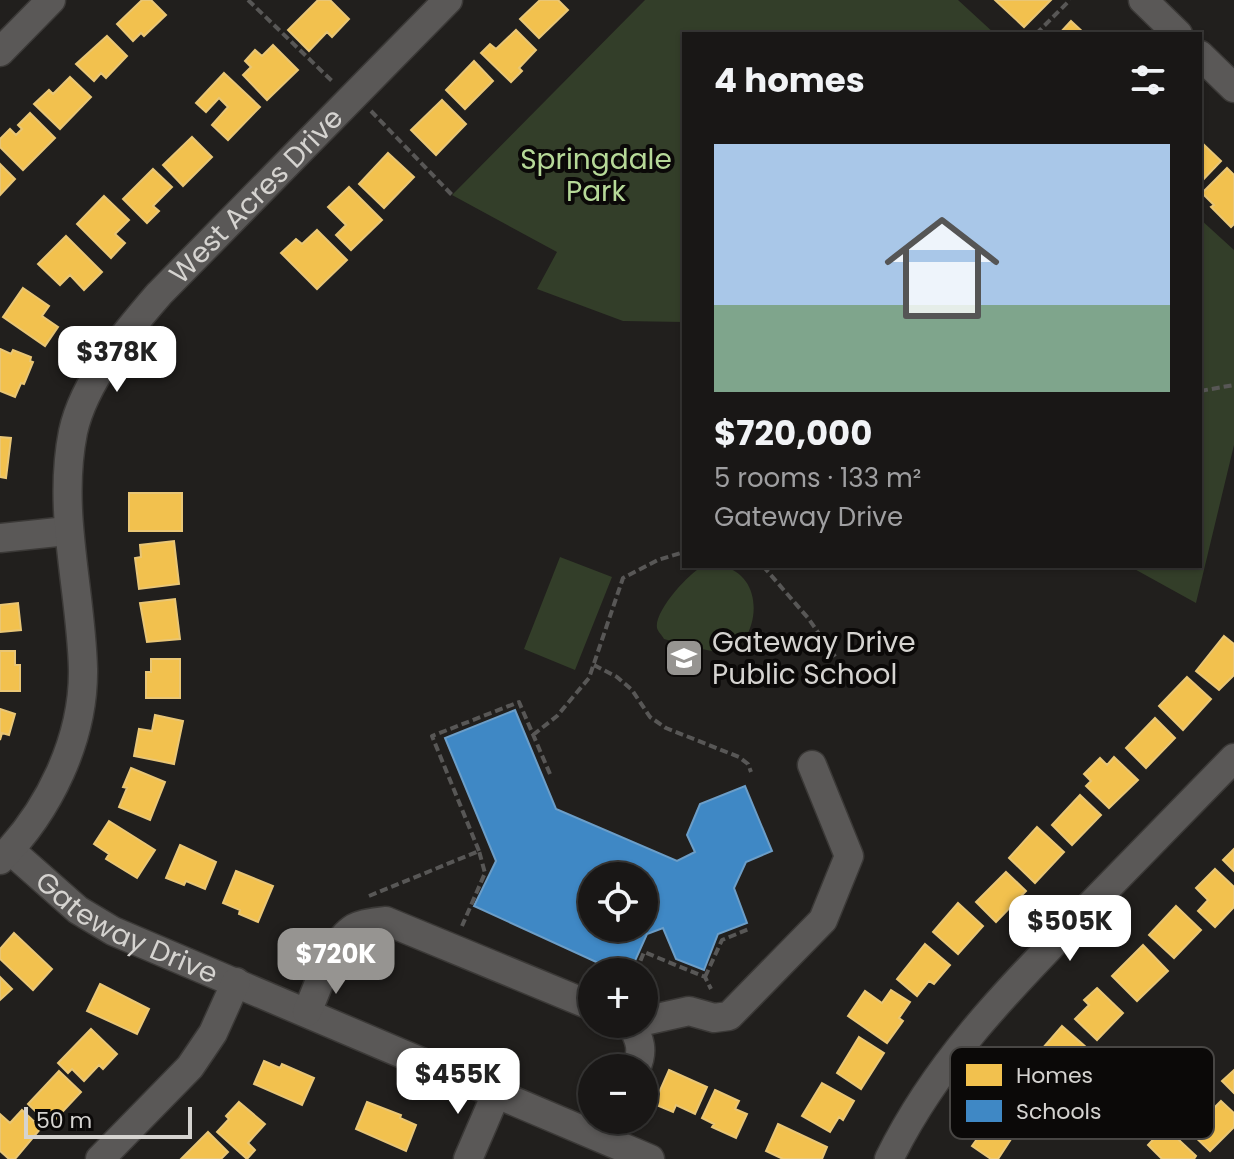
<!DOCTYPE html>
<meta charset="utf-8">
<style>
:root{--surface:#191716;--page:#262423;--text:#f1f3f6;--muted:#9f9fa1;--line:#373635;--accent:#969491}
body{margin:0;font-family:Poppins,sans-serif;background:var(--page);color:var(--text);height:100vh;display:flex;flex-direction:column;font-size:30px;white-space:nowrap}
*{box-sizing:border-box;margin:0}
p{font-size:26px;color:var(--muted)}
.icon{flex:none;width:44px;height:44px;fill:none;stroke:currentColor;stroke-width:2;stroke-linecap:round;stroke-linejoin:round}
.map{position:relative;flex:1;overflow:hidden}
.drawer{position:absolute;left:682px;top:32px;width:520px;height:536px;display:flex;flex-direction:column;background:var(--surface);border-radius:0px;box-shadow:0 2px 6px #0004,0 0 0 2px var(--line)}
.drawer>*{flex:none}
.controls{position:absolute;left:578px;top:862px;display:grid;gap:16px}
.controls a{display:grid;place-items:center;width:80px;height:80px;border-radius:50%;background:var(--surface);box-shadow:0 2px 6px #0004,0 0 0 2px var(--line);font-size:40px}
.scale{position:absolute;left:24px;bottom:20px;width:168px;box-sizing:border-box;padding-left:8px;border:4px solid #d5d3d0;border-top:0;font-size:22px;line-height:28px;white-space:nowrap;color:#d5d3d0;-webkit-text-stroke:6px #0b0908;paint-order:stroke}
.price{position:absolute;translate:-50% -68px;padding:0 18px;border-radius:16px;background:#fff;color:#222;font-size:26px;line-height:52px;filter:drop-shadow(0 2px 4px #0008)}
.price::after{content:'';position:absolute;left:50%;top:48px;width:24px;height:18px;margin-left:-12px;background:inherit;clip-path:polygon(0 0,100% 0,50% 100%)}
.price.current{background:var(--accent);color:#fff}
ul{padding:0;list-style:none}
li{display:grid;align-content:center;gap:16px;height:424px;padding:0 32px}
li span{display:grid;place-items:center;height:248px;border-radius:0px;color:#555}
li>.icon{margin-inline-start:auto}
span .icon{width:144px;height:144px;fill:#fffc;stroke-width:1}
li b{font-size:34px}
h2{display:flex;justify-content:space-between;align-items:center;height:96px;padding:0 32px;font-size:34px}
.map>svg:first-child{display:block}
</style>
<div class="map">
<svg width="1234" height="1159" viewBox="0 0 1234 1159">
<rect width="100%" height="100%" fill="#211f1d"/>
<path fill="#333e29" d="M645 0H958L995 34H684V322L623 321 537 289 557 252 452 195Z
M1200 219 1234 250V445L1196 603 1129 566H1200Z
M560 557 612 577 575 670 524 649Z
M703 566C708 566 716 565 721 566 757 573 761 615 744 640 740 646 738 650 730 651 715 655 680 643 664 639 662 635 658 632 657 628 654 611 689 573 703 566Z"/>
<path fill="#f2c14e" stroke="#e9c675" stroke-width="2" d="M142 0H151L166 15 144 36 141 33 133 41 117 24Z
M318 0H330L349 19 332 37 327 32 309 51 288 30Z
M540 0H558L568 10 539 38 520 19Z
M995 0H1051L1024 27Z
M1071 21 1085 34H1059Z
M516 30 536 50 519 68 522 71 511 82 481 53 490 44 496 49Z
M107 36 127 56 106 78 101 73 94 81 76 64Z
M273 45 298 70 267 100 243 75 251 67 245 61 255 50 262 56Z
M474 61 493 81 465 109 446 90Z
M224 73 260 107 228 140 212 125 228 107 219 98 206 112 196 103Z
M70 77 91 97 60 129 34 104 49 90 53 94Z
M442 100 466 124 436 155 411 130Z
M30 113 55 138 23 170 0 147V139L10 129 16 135 22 129 18 125Z
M192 137 212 157 183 186 163 165Z
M1200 141 1221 161 1200 183Z
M388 153 414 177 384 208 359 184Z
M0 164 15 179 0 195Z
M1227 168 1234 175V224L1231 227 1211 207 1214 205 1202 193Z
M153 169 172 187 153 206 159 211 147 223 123 199Z
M349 187 382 220 351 250 336 235 346 225 328 207Z
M104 196 129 220 115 234 125 243 111 258 77 224Z
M317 230 347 260 317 289 281 253 296 239 302 244Z
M66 236 102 272 84 290 70 275 60 285 38 264Z
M23 288 49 306 42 316 58 327 45 346 3 317Z
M0 349 11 354 13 350 31 357 30 361 33 362 24 384 21 383 15 397 0 391Z
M0 437 11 438 6 478 0 477Z
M129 493H182V531H129Z
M174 541 179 584 139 589 135 558 141 557 140 545Z
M175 599 180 639 147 642 140 603Z
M18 603 21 630 0 632V605Z
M1224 636 1234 644V675L1219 690 1196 671Z
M0 651H15V665H20V691H0Z
M151 659H180V698H146V672H151Z
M1187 677 1211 699 1183 730 1159 706Z
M0 709 15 714 9 735 2 733 0 740Z
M155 715 183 721 174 764 134 756 139 729 152 731Z
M1155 718 1175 738 1146 768 1126 748Z
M1114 757 1138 780 1109 808 1086 786 1091 781 1084 774 1100 758 1107 765Z
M131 768 165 782 150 820 119 807 127 788 123 787Z
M1080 795 1101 815 1072 845 1052 825Z
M109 821 155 850 137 878 106 859 109 854 94 844Z
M1037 827 1064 852 1035 883 1009 858Z
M180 845 216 862 205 889 186 881 184 885 166 878Z
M1234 849V871L1223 860Z
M1215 869 1234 887V907L1215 927 1198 911 1208 900 1196 888Z
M236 871 273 886 258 922 239 914 240 910 223 903Z
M1006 872 1026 891 996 922 976 902Z
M958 903 983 926 958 954 933 932Z
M1176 906 1201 930 1174 958 1149 935Z
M14 933 52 969 33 990 0 959V949Z
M925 944 950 965 934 984 929 981 917 996 897 979Z
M1143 945 1168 971 1137 1001 1112 976Z
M0 977 12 989 0 1000Z
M100 984 149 1009 137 1034 87 1011Z
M1097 988 1123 1013 1097 1040 1075 1019 1089 1005 1084 1000Z
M891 990 910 1002 899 1018 903 1021 887 1043 848 1016 865 991 882 1003Z
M1062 1026 1094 1054 1067 1084 1036 1056Z
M91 1029 117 1054 103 1069 99 1065 84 1081 72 1069 68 1073 58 1063Z
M859 1037 884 1053 861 1089 837 1073Z
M264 1061 280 1068 282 1064 314 1078 302 1105 254 1084Z
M669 1070 707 1087 695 1114 676 1105 673 1112 654 1104Z
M1234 1070V1093L1222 1081Z
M59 1071 81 1092 50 1125 28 1104Z
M822 1083 854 1101 843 1120 839 1117 830 1132 802 1116Z
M715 1090 739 1101 735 1109 747 1114 736 1138 712 1127 714 1124 702 1118Z
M1221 1101 1234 1113V1127L1210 1151 1190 1132Z
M239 1102 265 1124 248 1143 255 1150 247 1159 217 1132 229 1119 226 1116Z
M367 1102 401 1115 400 1118 416 1125 406 1151 356 1129Z
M22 1110 41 1128 15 1159H9L0 1151V1114L10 1123Z
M992 1110 1010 1122 1005 1131 1013 1136 998 1159H991L972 1146 982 1132 979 1130Z
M778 1124 827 1147 822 1159H783L766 1151Z
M1165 1127 1196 1156 1194 1159H1162L1148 1145Z
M208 1132 228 1152 221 1159H181Z"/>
<path fill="#3f88c5" stroke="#6c9ec8" stroke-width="2" fill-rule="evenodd" d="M515 710 556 809 677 861 695 852 687 835 700 804 745 786 772 851 746 862 734 888 747 923 718 934 704 970 676 959 663 928 647 934 630 972H618L474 906 496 861 445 738ZM592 876H644V928H592Z"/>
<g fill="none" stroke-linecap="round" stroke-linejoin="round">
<g stroke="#3b3937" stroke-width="31">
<g id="minor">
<path d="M1143 0 1178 34"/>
<path d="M0 52 51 0"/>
<path d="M1200 55 1234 88"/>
<path d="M0 538 67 531"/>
<path id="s1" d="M10 850 78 910 113 931 650 1159"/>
<path id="s2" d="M0 860C49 811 84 739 83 669 81 589 57 512 73 432 84 381 126 332 159 294L448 0"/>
<path d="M307 1012C318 988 332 941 354 928 363 923 376 922 386 921L592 1006"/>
<path d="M644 1021 689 1011 714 1018 729 1016 823 920 849 856 812 765"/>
<path d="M631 1024C640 1039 644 1051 636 1068"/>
<path d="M100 1159 190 1067 213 1033 236 982"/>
<path d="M468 1159 496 1094"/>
<path d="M889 1159C935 1065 1004 994 1076 920 1129 866 1181 812 1234 758"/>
</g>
</g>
<path stroke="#585756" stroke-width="4" stroke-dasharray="8 4" stroke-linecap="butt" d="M248 0 332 81
M1036 34 1070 0
M371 111 452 195
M1200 391 1234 385
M763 566 808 618 850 678 853 689
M594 665 617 677 632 690 650 717 666 728 739 757 748 764 751 772
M533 735 557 716 589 678 623 578 658 560 684 552
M479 851 432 736 519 702 550 774
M369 896 479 851 485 873 462 926
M636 972 644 952 705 977 711 989
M705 977 722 940 749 929"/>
<use href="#minor" stroke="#5a5857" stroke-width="28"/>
</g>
<defs>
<g id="school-square" transform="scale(2)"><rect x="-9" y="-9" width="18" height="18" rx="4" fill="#969491" stroke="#0b0908"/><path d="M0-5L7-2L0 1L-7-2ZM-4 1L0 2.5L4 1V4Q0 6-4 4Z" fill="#fff"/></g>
</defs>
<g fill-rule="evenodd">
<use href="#school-square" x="684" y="658"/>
</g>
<g text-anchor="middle" stroke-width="8" stroke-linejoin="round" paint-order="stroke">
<g font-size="28" fill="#b6d998" stroke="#0b0908">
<text x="596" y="169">Springdale<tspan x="596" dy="32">Park</tspan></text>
</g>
<g font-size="28" fill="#d5d3d0" stroke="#0b0908">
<text dy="10" stroke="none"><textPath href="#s2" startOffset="754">West Acres Drive</textPath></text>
<text dy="10" stroke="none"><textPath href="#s1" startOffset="142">Gateway Drive</textPath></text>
</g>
<g font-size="28" fill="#d5d3d0" stroke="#0b0908" text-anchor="start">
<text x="712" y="652">Gateway Drive<tspan x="712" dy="32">Public School</tspan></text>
</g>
</g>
<rect x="950" y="1047" width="264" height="92" rx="12" fill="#0b0908" stroke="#484644" stroke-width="2"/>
<rect x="966" y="1064" width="36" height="22" fill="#f2c14e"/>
<rect x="966" y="1100" width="36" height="22" fill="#3f88c5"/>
<g font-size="22" fill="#d5d3d0">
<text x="1016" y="1083">Homes</text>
<text x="1016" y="1119">Schools</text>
</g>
</svg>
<div class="controls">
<a><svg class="icon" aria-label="locate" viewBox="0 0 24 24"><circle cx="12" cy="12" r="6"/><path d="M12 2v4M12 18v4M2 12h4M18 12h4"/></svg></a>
<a>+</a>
<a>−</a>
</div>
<div class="scale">50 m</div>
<b class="price" style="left:117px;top:394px">$378K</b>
<b class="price" style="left:1070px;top:963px">$505K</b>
<b class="price current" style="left:336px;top:996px">$720K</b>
<b class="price" style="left:458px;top:1116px">$455K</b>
<section class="drawer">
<h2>4 homes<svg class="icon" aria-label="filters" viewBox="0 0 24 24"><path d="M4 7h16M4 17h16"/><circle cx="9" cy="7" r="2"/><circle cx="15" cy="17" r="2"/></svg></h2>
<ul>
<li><span style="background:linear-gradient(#a9c7e8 65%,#7fa58c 0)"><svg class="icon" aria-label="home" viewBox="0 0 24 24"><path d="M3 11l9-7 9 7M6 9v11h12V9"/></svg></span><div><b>$720,000</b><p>5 rooms · 133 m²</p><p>Gateway Drive</p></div></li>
</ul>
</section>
</div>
